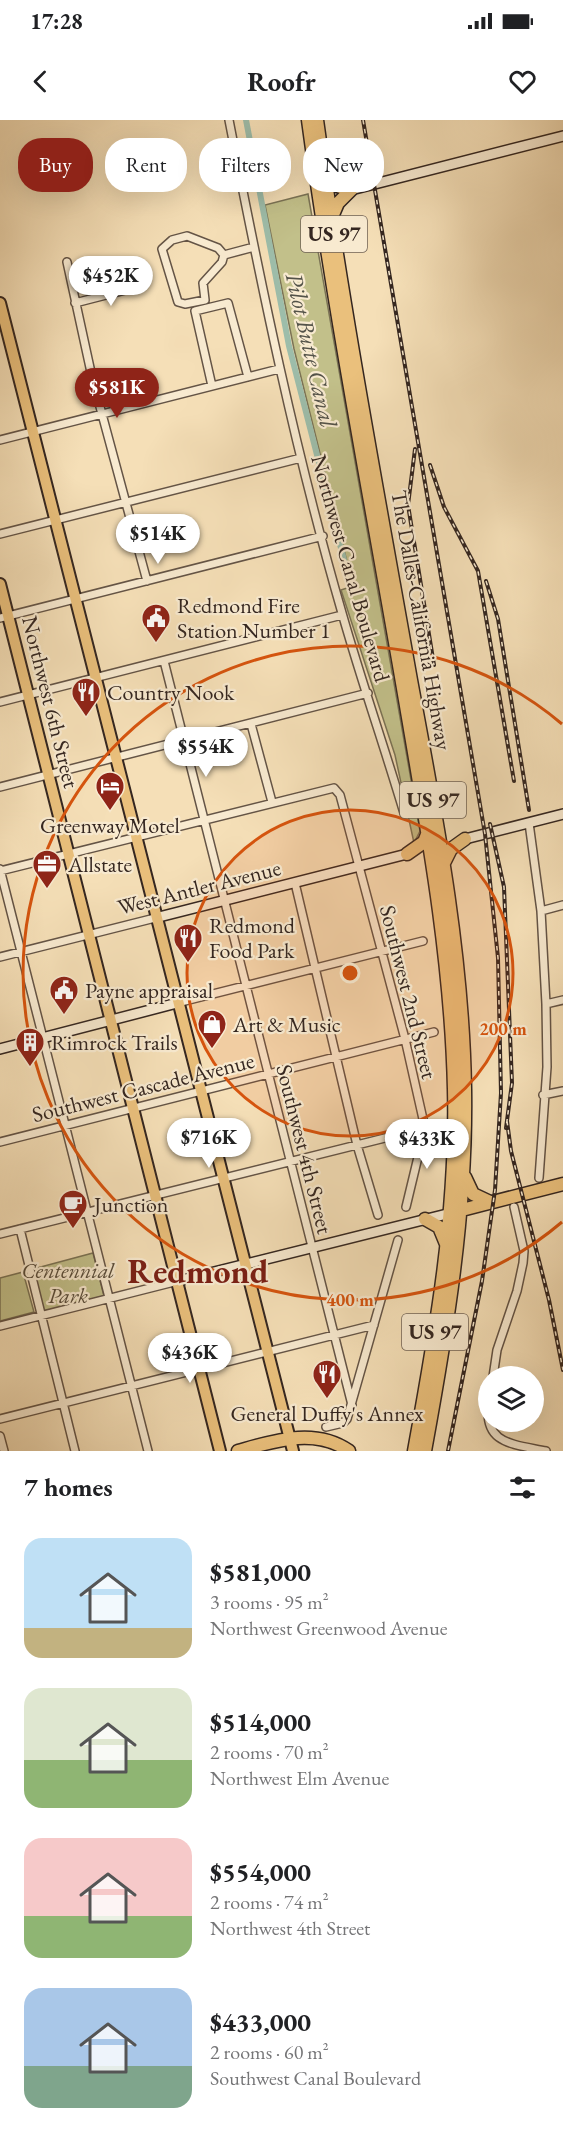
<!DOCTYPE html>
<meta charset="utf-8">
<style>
:root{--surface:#fff;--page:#f6f6f6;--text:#202124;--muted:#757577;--accent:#8f2418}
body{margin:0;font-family:"EB Garamond",serif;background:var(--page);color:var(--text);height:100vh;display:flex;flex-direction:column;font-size:22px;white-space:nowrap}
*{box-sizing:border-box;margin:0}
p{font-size:20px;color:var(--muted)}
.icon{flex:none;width:33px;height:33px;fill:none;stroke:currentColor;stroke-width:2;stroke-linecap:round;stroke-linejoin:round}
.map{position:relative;height:1331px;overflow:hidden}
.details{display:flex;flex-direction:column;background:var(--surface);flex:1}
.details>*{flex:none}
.top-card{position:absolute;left:18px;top:18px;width:528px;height:54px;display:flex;gap:12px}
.tools{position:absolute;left:478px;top:1246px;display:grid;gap:12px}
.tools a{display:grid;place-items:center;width:66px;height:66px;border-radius:50%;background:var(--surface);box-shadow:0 6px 24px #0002;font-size:30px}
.price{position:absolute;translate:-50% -51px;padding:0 14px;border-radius:21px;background:#fff;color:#222;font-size:20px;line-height:39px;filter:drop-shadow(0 2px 3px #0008)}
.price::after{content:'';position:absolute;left:50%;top:36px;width:18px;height:14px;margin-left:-9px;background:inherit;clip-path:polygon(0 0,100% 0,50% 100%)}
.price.active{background:var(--accent);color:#fff}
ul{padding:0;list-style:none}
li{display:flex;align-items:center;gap:18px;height:150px;padding:0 24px}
li span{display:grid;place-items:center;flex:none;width:168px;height:120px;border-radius:18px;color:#555}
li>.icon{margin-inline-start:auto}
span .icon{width:72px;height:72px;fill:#fffc;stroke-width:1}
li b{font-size:26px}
h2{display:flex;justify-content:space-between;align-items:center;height:72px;padding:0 24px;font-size:26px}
.chip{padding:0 21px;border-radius:24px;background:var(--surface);box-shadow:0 6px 24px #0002;font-size:21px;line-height:54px}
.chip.active{background:var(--accent);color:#fff}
.status{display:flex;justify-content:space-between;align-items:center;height:42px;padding:0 30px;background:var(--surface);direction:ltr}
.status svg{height:16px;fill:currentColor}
header{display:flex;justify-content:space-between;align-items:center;height:78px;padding:0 24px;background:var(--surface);font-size:27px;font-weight:700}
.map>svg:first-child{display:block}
</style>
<div class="status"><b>17:28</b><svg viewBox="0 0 49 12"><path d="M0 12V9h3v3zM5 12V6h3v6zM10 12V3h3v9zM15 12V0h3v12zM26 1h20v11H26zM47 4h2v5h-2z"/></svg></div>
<header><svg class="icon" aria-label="back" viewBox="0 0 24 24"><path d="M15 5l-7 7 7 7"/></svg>Roofr<svg class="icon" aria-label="heart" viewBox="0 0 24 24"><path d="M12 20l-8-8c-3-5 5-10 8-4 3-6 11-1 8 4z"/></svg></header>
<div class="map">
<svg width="563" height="1331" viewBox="0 0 563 1331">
<rect width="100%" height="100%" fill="#f5dfb7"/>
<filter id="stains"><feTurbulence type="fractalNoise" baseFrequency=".00333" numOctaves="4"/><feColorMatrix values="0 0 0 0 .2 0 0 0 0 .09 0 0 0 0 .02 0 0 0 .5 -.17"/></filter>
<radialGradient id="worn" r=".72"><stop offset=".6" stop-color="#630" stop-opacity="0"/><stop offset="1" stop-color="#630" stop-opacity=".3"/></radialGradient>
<path fill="#c2c08a" stroke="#7b7355" stroke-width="1.5" d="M308 74 420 711 414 723 395 635 341 470 353 466 294 229 265 85Z
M93 1133 104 1176 44 1192 33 1149Z
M23 1152 34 1192 0 1201V1158Z"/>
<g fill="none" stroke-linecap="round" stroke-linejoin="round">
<path stroke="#9dbdaa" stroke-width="6" d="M246 0 289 226 351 467"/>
<g stroke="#645446" stroke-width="10">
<path id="street" d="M229 0C261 165 295 331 342 493 361 560 384 626 404 693
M224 135 222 142 203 163 205 180 185 184 178 182 162 129 172 120 187 116 218 128 224 135 254 127
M67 142 92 257 147 461
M75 183 141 166
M212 266 195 191 228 183 248 257
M0 320 279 249
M0 414 301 338
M0 498 323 416
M164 541 352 1285
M0 582 342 495
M251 604 272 682
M0 667 368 573
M529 703 541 791 546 884 547 947 539 1058
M0 749 148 1331
M0 751 334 668 340 675 405 919 425 1008 406 1087
M295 763 357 1025 378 1095
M541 791 563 785
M0 837 155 798
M177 883 423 821
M546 884 563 880
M543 975 563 971
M0 1022 434 912
M20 1109 75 1331
M0 1114 425 1008
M0 1206 178 1161
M493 1257 497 1230 517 1171 523 1143 524 1131 514 1087
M489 1281C482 1324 512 1324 546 1331
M0 1299 374 1205
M326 1307 343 1303 347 1299 398 1120
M0 1316 4 1331"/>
</g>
<g stroke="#342620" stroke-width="12">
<path id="secondary" d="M351 70 563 16
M465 719 563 694
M155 798 407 734
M0 929 177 883
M178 1161 451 1093"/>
</g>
<g stroke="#342620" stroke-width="14">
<path id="primary" d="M0 183 293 1331
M0 464 220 1331"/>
</g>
<g stroke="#342620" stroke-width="15">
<path id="highway" d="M308 0C334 194 372 387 405 580 427 709 451 838 454 969 457 1091 436 1211 414 1331
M317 0C343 188 378 374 411 560 436 695 463 831 465 969 467 1091 447 1211 425 1331
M327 53 334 65 351 70
M332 97 338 83 351 70
M407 734 424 722 428 712
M443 745 451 729 465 719
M465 1057 473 1074 490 1082
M454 1092 563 1064
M425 1099 439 1107 446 1124
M238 1331C274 1321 315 1307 349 1331"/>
</g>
<use href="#street" stroke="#f8ead0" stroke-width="7"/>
<use href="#secondary" stroke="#f8ead0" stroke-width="9"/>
<use href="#primary" stroke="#eac07c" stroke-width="10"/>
<use href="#highway" stroke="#eac07c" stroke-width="12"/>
<g stroke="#342620" stroke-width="4">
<path id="rail" d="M363 0 485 714 498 838 501 973 495 1070 482 1161 448 1331
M415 329 408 385 434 545
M430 345 444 387 478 451 514 661
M486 461 498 499 529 690
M490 704 504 767 512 963 506 1008
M507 1001 511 1031 549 1180 563 1250"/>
</g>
<use href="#rail" stroke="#f8ead0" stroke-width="1.5" stroke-dasharray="4.5" stroke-linecap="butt"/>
</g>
<circle cx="350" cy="853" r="163" fill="#d6540e" fill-opacity=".12"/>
<g fill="none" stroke="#d6540e" stroke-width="3">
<circle cx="350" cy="853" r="163"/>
<path d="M562 1102A327 327 0 1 1 562 604"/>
</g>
<defs>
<g id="civic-pin" transform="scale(1.5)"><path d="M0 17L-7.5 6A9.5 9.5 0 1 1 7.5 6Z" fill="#8f2418" stroke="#f8ead0"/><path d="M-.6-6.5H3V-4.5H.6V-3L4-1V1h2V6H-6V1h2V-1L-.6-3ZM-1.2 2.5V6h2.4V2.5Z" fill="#fff"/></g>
<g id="restaurant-pin" transform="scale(1.5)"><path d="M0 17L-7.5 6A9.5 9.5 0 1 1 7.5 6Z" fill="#8f2418" stroke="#f8ead0"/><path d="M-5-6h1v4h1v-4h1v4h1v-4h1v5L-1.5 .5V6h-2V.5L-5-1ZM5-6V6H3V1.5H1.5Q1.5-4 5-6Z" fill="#fff"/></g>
<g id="hotel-pin" transform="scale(1.5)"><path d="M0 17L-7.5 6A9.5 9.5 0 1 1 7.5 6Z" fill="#8f2418" stroke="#f8ead0"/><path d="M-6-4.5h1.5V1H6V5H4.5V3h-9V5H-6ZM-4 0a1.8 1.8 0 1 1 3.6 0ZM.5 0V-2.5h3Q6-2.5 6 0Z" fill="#fff"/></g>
<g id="office-pin" transform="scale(1.5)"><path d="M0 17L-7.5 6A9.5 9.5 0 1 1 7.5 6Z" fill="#8f2418" stroke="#f8ead0"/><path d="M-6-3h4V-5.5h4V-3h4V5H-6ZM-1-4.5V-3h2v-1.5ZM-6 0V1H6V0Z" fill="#fff"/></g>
<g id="shop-pin" transform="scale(1.5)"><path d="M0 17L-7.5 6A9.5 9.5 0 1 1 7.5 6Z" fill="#8f2418" stroke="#f8ead0"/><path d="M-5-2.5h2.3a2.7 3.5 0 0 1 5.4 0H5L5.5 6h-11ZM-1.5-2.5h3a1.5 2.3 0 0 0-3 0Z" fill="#fff"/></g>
<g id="building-pin" transform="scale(1.5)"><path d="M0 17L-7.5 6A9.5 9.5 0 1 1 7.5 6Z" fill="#8f2418" stroke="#f8ead0"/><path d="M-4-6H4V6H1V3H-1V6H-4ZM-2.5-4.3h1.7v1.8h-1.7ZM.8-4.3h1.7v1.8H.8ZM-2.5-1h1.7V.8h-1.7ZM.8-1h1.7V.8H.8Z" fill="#fff"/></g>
<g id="cafe-pin" transform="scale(1.5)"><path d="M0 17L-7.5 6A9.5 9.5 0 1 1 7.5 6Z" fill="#8f2418" stroke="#f8ead0"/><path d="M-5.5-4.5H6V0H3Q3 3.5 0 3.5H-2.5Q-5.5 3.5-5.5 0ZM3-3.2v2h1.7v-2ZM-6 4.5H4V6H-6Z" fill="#fff"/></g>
</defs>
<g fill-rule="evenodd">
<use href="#civic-pin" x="156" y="498"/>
<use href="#restaurant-pin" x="86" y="572"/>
<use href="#hotel-pin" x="110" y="666"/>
<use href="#office-pin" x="47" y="744"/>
<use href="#restaurant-pin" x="188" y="818"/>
<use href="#civic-pin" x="64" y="870"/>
<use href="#shop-pin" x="212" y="904"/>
<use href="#building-pin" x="30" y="922"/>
<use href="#cafe-pin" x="73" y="1084"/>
<use href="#restaurant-pin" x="327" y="1254"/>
</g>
<g text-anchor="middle" stroke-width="4.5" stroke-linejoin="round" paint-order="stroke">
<g fill="#f8ead0" stroke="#6f6155" stroke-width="1.5">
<rect x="301" y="96" width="66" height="36" rx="4.5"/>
<rect x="400" y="662" width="66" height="36" rx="4.5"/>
<rect x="402" y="1194" width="66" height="36" rx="4.5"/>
</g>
<g font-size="21" font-weight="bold" fill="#342620">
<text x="334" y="121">US 97</text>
<text x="433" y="687">US 97</text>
<text x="435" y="1219">US 97</text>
</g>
<g font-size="22" fill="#342620" stroke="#f8ead0">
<text transform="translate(351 448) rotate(74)" y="8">Northwest Canal Boulevard</text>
<text transform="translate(422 500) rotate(80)" y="8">The Dalles-California Highway</text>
<text transform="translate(51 582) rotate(76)" y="8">Northwest 6th Street</text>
<text transform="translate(199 767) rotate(-14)" y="8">West Antler Avenue</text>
<text transform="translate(409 872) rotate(76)" y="8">Southwest 2nd Street</text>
<text transform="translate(143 967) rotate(-14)" y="8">Southwest Cascade Avenue</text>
<text transform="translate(305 1029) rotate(76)" y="8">Southwest 4th Street</text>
</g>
<g font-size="22" fill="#342620" stroke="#f8ead0" text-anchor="start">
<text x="177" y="493">Redmond Fire<tspan x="177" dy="25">Station Number 1</tspan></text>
<text x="107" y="580">Country Nook</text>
<text x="110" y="713" text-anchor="middle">Greenway Motel</text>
<text x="68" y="752">Allstate</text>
<text x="209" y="813">Redmond<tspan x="209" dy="25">Food Park</tspan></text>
<text x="85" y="878">Payne appraisal</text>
<text x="233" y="912">Art &amp; Music</text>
<text x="51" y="930">Rimrock Trails</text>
<text x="94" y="1092">Junction</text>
<text x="327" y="1301" text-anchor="middle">General Duffy's Annex</text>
</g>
<g font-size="22" font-style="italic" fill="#584c3a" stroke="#f8ead0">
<text x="68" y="1158">Centennial<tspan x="68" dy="25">Park</tspan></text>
</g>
<g font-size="24" font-style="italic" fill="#545349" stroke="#f8ead0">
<text transform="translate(311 230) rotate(77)" y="8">Pilot Butte Canal</text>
</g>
<g font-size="34" font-weight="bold" fill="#7a1f14" stroke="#f8ead0">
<text x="198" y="1163">Redmond</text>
</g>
</g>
<circle cx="350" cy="853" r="9" fill="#d6540e" stroke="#f8ead0" stroke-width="3"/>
<g font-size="18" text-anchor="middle" font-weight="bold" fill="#d6540e" stroke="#f8ead0" stroke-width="4.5" stroke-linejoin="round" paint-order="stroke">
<text x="503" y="915">200 m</text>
<text x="350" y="1186">400 m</text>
</g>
<rect width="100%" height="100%" filter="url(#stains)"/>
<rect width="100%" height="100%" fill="url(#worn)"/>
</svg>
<div class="tools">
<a><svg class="icon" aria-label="layers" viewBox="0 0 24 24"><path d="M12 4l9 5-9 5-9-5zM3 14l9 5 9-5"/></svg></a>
</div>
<b class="price" style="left:111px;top:187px">$452K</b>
<b class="price active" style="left:117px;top:299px">$581K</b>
<b class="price" style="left:158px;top:445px">$514K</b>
<b class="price" style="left:206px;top:658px">$554K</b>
<b class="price" style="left:209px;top:1049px">$716K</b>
<b class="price" style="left:427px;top:1050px">$433K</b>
<b class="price" style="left:190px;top:1264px">$436K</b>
<div class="top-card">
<a class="chip active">Buy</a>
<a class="chip">Rent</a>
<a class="chip">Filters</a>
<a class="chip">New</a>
</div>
</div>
<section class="details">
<h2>7 homes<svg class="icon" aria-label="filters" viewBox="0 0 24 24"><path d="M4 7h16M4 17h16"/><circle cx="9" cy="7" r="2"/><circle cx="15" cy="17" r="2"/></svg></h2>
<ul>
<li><span style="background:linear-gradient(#bfe0f5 75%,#c2b280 0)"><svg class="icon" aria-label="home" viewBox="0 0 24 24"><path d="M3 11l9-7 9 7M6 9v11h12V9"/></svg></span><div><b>$581,000</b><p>3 rooms · 95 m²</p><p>Northwest Greenwood Avenue</p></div></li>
<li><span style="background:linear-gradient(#dfe7d0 60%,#8fb573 0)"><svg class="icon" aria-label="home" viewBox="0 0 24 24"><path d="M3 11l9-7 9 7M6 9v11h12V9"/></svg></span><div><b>$514,000</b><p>2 rooms · 70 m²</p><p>Northwest Elm Avenue</p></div></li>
<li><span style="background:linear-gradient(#f6c9c9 65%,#8fb573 0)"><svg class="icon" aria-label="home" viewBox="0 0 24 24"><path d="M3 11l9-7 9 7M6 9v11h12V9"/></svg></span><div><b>$554,000</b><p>2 rooms · 74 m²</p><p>Northwest 4th Street</p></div></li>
<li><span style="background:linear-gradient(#a9c7e8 65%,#7fa58c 0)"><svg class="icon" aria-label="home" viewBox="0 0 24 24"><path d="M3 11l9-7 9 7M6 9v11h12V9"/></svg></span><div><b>$433,000</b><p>2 rooms · 60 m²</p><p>Southwest Canal Boulevard</p></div></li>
</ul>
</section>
